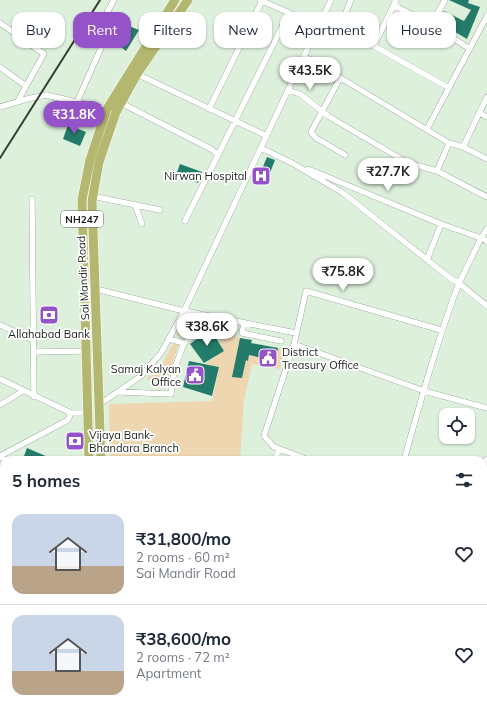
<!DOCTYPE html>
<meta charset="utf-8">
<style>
:root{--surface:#fff;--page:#f2f2f3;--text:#1f2937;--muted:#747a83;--line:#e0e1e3;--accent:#9453c8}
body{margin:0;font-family:Mulish,sans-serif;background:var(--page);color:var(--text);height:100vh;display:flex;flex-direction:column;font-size:15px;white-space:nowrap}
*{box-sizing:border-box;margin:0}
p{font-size:13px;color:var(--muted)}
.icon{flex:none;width:22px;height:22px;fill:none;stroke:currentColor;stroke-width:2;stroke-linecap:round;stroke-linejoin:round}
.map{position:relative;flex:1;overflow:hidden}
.details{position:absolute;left:0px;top:456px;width:487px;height:256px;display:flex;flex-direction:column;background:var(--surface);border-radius:12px 12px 0 0;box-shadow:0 1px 3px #0004}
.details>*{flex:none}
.banner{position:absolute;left:12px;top:12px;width:463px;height:36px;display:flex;gap:8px}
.tools{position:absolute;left:439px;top:408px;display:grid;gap:8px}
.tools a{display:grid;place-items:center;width:36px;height:36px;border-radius:8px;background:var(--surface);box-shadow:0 1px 3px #0004;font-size:20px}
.price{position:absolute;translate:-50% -34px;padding:0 9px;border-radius:14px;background:#fff;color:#222;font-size:13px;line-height:26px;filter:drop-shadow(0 1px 2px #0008)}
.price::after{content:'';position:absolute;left:50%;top:24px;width:12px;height:9px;margin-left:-6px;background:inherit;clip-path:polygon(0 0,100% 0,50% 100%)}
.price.active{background:var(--accent);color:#fff}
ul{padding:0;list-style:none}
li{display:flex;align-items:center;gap:12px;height:100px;padding:0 12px}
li+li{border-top:1px solid var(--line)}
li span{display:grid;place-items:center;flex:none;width:112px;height:80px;border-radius:12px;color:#555}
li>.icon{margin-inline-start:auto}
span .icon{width:48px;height:48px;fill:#fffc;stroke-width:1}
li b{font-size:17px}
h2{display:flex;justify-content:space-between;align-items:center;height:48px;padding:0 12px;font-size:17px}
.pill{padding:0 14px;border-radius:12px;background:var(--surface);box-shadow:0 1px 3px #0004;font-size:14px;line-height:36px}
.pill.active{background:var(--accent);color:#fff}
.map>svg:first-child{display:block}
</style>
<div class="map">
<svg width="487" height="712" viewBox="0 0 487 712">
<rect width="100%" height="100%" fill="#ddf0dc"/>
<path fill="#eed6b1" d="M188 315 209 320 207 322 183 337 177 335Z
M224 323 237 325 235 337 240 338 233 377 242 378 246 360H248L249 355 275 361 278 348H285L280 369 252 364 244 400 240 460H110L109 404 212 401 219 367 207 364 208 361 224 351 219 341Z
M174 342 179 344 169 373 168 385 146 379 161 365Z
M483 622 487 623V706L483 705Z"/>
<path fill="#257b6a" d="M449 0H469L468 3 480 7 467 39 438 22 444 11 464 21 471 10Z
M124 24 139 30 126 51 117 44 124 32Z
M68 125 86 132 80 146 63 139Z
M267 157 275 160 266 183 255 178 260 167 262 169Z
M180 164 202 172 198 183 176 175Z
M207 332 213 333 224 351 204 363 190 344Z
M240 338 252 340 251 343 278 348 275 361 249 355 248 361 246 360 242 378 232 377Z
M189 361 219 367 212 396 183 387Z
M115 446 124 447 123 453H114Z
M27 448 55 460H32L24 456Z"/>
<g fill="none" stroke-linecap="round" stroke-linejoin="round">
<g stroke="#788977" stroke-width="6">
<path id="minor" d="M260 0 319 26
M351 0 340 27 449 88
M445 0 431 24 470 49
M395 1V6L433 26
M0 23 44 54 26 86 0 67
M101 24 114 0
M374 46 396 0
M304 56 331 0
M137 74 267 136
M340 78 311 132 316 138 345 155
M288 90 300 94 328 116 408 163 437 171
M18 101 26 86
M77 102 101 48
M121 103 211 149 217 154
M0 107 27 99 46 95 107 109
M209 109 262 1
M479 113 487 117
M427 129 487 16
M449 143 463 147 487 97
M463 147 487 159
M261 148 292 163 343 193 450 278 459 283 481 238 487 241
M308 169 441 224 481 238 487 229
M92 196 160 210
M32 199 34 397
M135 205 142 224
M185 221 289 13
M427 260 441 224
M96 289 184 311 296 333
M244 323 242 333 281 341
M0 325 33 340
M210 328 217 330V332
M169 339 184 343
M294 344 424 391 487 408
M34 352 86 351
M0 379 71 413H87
M119 392 171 394 174 370 184 343 206 328H210L213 316
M100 404 141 376 161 353 184 311 304 56 449 143 437 171 487 197
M0 405 23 391
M0 456 68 420 71 413
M0 457 6 460
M275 460 279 449
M309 460 274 447 264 436 294 344 306 291 441 330
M404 460C421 400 437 341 459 283L487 306
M483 472 487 459
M483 543 487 544
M483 594 487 595
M0 620 4 622
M0 667 4 669
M483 684 487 685
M54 708 64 712
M120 708 131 712
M294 708 295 712
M187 712 189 708
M220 712 222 708
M273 712 274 708
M331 712 332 708
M470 712 472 708"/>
</g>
<g stroke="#788977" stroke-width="9">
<path id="secondary" d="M25 712 26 708"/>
</g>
<g stroke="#fff" stroke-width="10">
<path id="trunk" d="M89 460 82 200 90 160 107 109 175 0
M101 460 92 201 99 162 116 112 137 74 188 0
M0 552 4 554
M444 708 456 712"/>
</g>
<use href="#minor" stroke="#fff" stroke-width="5.5"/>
<use href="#secondary" stroke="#e3e4c9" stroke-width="8"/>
<use href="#trunk" stroke="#b4b76f" stroke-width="9"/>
<path stroke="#343c33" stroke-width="2" d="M0 158 100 0"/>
</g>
<defs>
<g id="hospital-square" transform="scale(1)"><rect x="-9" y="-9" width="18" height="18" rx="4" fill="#9453c8" stroke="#fff"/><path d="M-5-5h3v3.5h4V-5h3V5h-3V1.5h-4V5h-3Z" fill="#fff"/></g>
<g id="bank-square" transform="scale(1)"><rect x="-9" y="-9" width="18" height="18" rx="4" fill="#9453c8" stroke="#fff"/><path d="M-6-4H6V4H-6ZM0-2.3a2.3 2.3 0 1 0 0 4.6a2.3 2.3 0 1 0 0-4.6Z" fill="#fff"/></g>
<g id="civic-square" transform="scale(1)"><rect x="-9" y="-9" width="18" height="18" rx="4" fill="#9453c8" stroke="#fff"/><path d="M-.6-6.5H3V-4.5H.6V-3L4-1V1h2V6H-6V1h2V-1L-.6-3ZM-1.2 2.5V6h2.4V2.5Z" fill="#fff"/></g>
</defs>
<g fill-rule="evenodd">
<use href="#hospital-square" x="261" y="176"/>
<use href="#bank-square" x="49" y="315"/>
<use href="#civic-square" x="268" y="358"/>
<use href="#civic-square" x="195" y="375"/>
<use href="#bank-square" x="75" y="441"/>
</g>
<g text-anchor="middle" stroke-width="3.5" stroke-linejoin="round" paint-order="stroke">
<rect fill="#fff" stroke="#5f635e" stroke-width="1" x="61" y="211" width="42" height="16" rx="3"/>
<g font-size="10" font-weight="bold" fill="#1a2019">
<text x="82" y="223">NH247</text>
</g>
<g font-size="11" fill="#1a2019" stroke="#fff" text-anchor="end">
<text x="247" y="180">Nirwan Hospital</text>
<text x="49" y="338" text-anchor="middle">Allahabad Bank</text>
<text x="282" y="356" text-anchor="start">District<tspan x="282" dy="13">Treasury Office</tspan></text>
<text x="181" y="373">Samaj Kalyan<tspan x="181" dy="13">Office</tspan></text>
<text x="89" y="439" text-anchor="start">Vijaya Bank-<tspan x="89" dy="13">Bhandara Branch</tspan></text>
</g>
<g font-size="11" fill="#1a2019" stroke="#fff">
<text transform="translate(83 278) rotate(-93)" y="4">Sai Mandir Road</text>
</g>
</g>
</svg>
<div class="tools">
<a><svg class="icon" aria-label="locate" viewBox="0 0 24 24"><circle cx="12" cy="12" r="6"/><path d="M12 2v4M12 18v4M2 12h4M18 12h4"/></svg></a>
</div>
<b class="price" style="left:310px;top:91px">₹43.5K</b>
<b class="price active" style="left:74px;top:135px">₹31.8K</b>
<b class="price" style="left:388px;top:192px">₹27.7K</b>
<b class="price" style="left:343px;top:292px">₹75.8K</b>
<b class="price" style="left:207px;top:347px">₹38.6K</b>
<div class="banner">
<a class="pill">Buy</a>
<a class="pill active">Rent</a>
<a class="pill">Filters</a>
<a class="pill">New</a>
<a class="pill">Apartment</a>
<a class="pill">House</a>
</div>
<section class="details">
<h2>5 homes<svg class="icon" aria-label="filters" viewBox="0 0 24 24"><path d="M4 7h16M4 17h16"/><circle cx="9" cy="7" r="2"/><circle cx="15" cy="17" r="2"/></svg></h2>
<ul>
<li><span style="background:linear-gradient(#c9d6e8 65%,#b9a48a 0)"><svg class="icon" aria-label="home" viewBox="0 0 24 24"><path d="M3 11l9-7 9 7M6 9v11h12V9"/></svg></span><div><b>₹31,800/mo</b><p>2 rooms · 60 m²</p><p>Sai Mandir Road</p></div><svg class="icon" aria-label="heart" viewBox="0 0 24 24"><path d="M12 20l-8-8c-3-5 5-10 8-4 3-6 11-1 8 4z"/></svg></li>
<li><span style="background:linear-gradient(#c9d6e8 70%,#b9a48a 0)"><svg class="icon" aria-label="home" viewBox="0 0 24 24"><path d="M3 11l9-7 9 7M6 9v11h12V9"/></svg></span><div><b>₹38,600/mo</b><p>2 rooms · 72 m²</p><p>Apartment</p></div><svg class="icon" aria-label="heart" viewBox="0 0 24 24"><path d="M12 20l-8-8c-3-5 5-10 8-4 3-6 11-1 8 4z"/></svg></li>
</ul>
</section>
</div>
